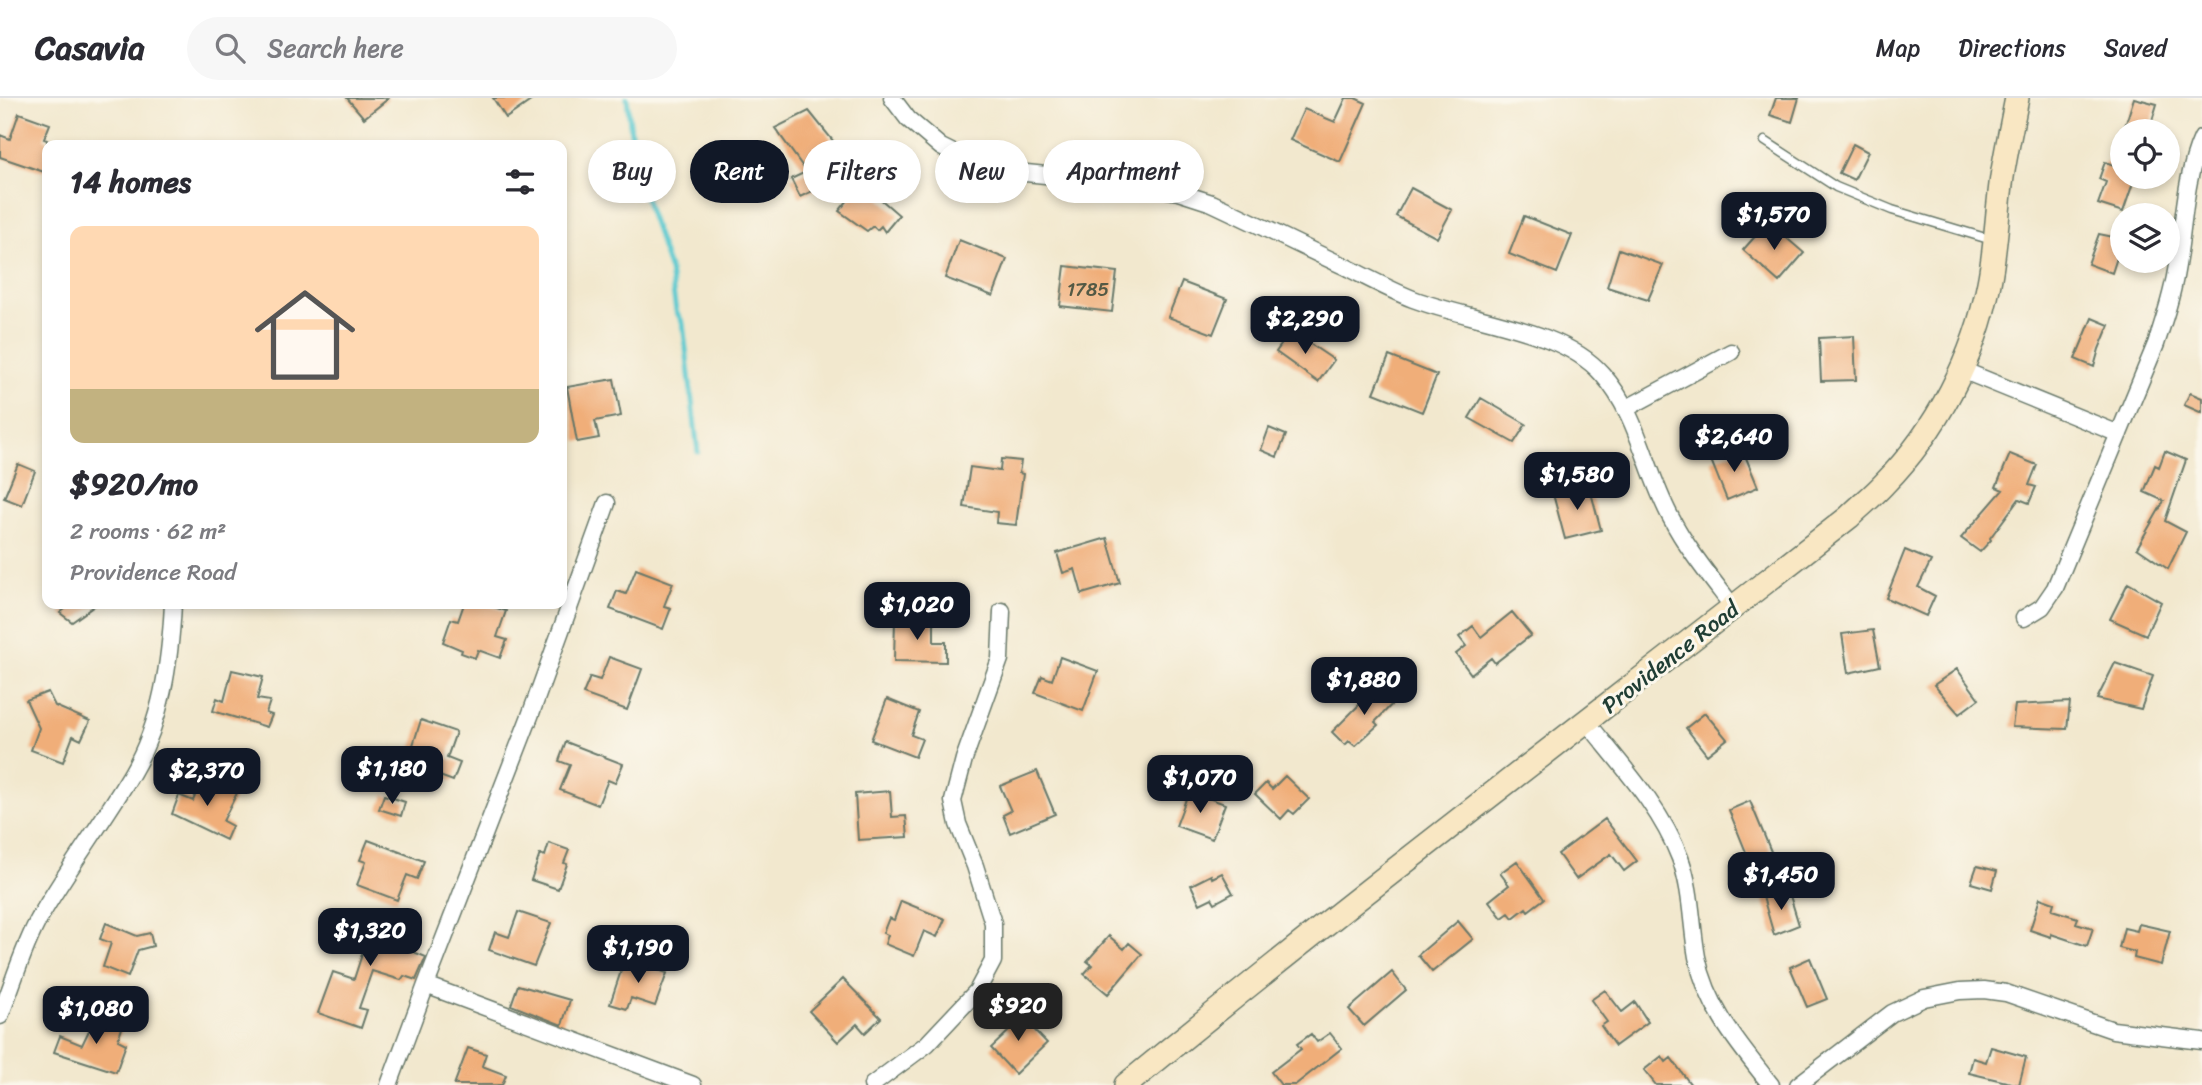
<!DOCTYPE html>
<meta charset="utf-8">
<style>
:root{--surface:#fff;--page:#f7f7f7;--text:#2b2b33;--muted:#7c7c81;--line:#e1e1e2;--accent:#111827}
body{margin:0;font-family:Sriracha,sans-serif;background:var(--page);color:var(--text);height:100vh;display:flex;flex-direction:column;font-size:26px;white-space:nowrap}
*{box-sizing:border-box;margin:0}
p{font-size:23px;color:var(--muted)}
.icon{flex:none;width:38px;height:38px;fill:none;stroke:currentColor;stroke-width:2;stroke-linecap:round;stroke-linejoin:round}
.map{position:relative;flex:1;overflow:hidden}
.sheet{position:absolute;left:42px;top:42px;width:525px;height:469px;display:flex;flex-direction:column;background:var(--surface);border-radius:14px;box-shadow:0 4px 10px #0003}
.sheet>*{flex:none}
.banner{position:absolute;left:588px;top:42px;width:665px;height:63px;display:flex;gap:14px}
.fabs{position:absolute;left:2110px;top:21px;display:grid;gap:14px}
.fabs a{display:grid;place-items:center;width:70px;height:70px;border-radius:50%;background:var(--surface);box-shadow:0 4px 10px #0003;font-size:35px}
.price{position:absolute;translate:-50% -60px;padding:0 16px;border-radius:14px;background:var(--accent);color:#fff;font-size:23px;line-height:46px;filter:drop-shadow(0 2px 4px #0008)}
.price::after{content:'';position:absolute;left:50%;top:42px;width:21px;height:16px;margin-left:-10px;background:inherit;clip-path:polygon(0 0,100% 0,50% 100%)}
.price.current{background:#222;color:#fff}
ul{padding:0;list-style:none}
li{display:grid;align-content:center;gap:14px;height:371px;padding:0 28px}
li span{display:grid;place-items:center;height:217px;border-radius:14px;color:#555}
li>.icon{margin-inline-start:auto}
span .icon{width:126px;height:126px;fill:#fffc;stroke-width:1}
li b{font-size:30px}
h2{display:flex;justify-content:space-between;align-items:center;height:84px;padding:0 28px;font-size:30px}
.chip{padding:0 24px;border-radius:32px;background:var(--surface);box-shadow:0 4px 10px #0003;font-size:24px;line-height:63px}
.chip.current{background:var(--accent);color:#fff}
header{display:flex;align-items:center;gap:42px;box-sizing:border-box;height:98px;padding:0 35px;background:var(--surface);border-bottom:2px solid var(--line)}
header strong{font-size:33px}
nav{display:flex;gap:38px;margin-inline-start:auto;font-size:24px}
.search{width:490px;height:63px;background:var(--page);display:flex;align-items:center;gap:18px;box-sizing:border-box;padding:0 24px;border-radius:38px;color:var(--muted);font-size:26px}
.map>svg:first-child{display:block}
</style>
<header>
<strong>Casavia</strong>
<div class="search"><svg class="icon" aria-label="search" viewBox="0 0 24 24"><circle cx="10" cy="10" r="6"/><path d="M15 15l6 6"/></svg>Search here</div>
<nav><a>Map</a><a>Directions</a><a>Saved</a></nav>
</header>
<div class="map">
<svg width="2202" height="987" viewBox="0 0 2202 987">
<rect width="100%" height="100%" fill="#fbf7ec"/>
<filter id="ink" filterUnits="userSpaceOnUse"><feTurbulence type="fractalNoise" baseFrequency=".0143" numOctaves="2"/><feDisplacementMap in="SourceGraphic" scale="14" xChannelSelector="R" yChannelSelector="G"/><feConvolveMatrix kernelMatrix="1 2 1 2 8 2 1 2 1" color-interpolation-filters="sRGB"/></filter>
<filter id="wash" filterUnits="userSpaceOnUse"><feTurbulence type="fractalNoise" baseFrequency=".00686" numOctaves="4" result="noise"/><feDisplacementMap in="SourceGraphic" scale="28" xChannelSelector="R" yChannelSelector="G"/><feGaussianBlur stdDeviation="1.57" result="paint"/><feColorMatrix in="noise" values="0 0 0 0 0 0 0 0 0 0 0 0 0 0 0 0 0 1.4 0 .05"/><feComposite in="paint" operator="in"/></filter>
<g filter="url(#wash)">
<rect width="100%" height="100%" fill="#f2e8ce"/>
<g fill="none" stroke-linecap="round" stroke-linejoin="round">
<path stroke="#5dcad0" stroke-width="5" d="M627 0 633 52 649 113 670 173 676 213 683 225 698 354"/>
</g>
<g id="blocks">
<path fill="#f0ae79" d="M347 0H389L364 20Z
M493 0H535L506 20Z
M1346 0H1355L1366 5 1340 64 1290 42 1304 11 1335 24Z
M1776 0H1799L1792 24 1770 17Z
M2134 0 2157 6 2149 33H2130L2131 30 2125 28Z
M809 13 838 49 806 73 775 30Z
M19 15 50 26 44 41 47 42V66L44 74 0 59V37L10 41Z
M1853 46 1868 54 1854 82 1839 75Z
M2105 64 2123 70V79H2135L2123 114 2098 106 2106 84 2099 81Z
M812 71 821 89 800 99 791 81Z
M862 85 899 117 885 134 881 128 877 132 873 128 867 133 839 113Z
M1411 90 1452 112 1437 140 1396 118Z
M1524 118 1572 137 1557 175 1509 156Z
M1768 124 1804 155 1779 184 1743 152Z
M2099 136 2123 141 2112 175 2088 166Z
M959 142 1007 161 993 198 945 180Z
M1619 151 1663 167 1648 202 1607 189Z
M1065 168 1117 174 1112 214 1060 208Z
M1182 184 1227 201 1213 236 1168 219Z
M2092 220 2109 227 2099 251 2094 269 2075 261Z
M1291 233 1334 262 1318 284 1276 254Z
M1854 238 1856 282 1821 283 1819 240Z
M1389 258 1437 277 1422 314 1374 295Z
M614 281 621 318 595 323 599 340 577 344 567 289Z
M2190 295 2202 300V315L2184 307Z
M1481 300 1526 326 1514 345 1469 320Z
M1269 330 1286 337 1277 359 1261 352Z
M1742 350 1758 389 1727 402 1711 362Z
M2165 353 2186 362 2165 423 2186 434 2168 471 2137 450 2164 403 2144 394 2155 367 2159 369Z
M2010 356 2037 367 2029 387 2036 389 2029 405 2019 401 1990 440 1991 442 1980 454 1961 440 2003 392 1996 389Z
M1001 361 1021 363 1019 375 1023 376 1016 427 996 425 997 414 964 409 970 369 1000 373Z
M18 366 35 373 22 407 4 400Z
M1589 387 1601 432 1565 441 1553 396Z
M1107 440 1120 485 1082 496 1075 471 1063 475 1057 455Z
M1905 452 1931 463 1918 489 1935 498 1926 518 1886 500Z
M636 471 673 485 664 508 671 510 663 531 610 511 617 493 626 496Z
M2128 485 2161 504 2146 537 2110 521Z
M71 506H97L72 524 60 515Z
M464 506H485L506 513 497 539 507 542 500 560 478 552 475 560 461 555 462 552 443 544 451 521 458 523Z
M1512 514 1531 537 1495 565 1491 560 1471 576 1456 556 1466 548 1459 539 1473 528 1481 539Z
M895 521 934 522V544H946V564L894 563Z
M1873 532 1880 568 1848 575 1842 536Z
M609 559 642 571 627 612 583 596 590 579 600 582Z
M1060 559 1098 573 1083 613 1035 595 1042 578 1052 582Z
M2115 565 2153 578 2141 611 2097 601Z
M1957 571 1979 601 1959 616 1934 587Z
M232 572 263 579 257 601 270 603 266 615 272 617 267 629 213 613 217 600 224 603Z
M1380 586 1396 602 1375 624 1378 627 1355 648 1349 643 1345 647 1332 634Z
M48 594 55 608 90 623 81 642 73 638 63 664 31 652 39 630 26 602Z
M887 601 919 614 911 637 922 641 915 659 871 642Z
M2070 604 2067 631 2012 629 2015 607Z
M1705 615 1727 641 1707 657 1686 630Z
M421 622 456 634 447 660 460 665 453 683 407 666Z
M566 644 623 666 615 685 608 682 598 707 560 692 570 667 559 663Z
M1037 673 1055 716 1010 735 1003 717 1011 713 1000 688Z
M1285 678 1309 701 1294 716 1289 712 1281 721 1255 696 1266 685 1272 691Z
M203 679 237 695 223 723 232 728 226 742 172 716 179 697 193 703Z
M890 693 892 719 906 718 908 739 858 742 855 696Z
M1189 693 1225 706 1212 741 1176 728Z
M384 697 405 704 401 718 379 711Z
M1750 703 1772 756 1750 764 1729 712Z
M1605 721 1637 763 1624 773 1611 756 1576 781 1558 756Z
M368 742 424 763 417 781 407 777 397 802 357 787 366 764 360 762Z
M549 745 569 752 564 765 567 766 558 791 531 782 540 756 545 758Z
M1517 763 1544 801 1528 813 1526 810 1513 820 1509 815 1502 820 1489 803 1509 787 1500 775Z
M1977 768 1997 773 1992 791 1971 785Z
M1222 775 1233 795 1215 805 1212 800 1200 806 1191 787 1211 777 1212 780Z
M1788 791 1799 827 1774 837 1763 799Z
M2040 800 2054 805 2052 812 2078 820 2076 825 2093 830 2087 848 2051 836V839L2030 832Z
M901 803 945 821 937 839 924 833 914 858 885 846 888 837 883 835 889 820 894 822Z
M350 812 371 820 368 827 397 841 402 826 418 831 411 853 426 859 416 882 404 878 401 882 372 873 359 910 367 912 361 930 318 915 333 874 354 881 367 841 343 833Z
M518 814 551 825 534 868 489 852 495 834 509 839Z
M1458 823 1473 841 1432 874 1418 857Z
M106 825 137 838 150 835 153 848 138 852 128 879 103 869 111 845 100 841Z
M2139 826 2170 833 2161 867 2134 860 2135 854 2119 850 2124 830 2137 833Z
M1109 838 1124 851 1129 845 1142 856 1108 896 1084 876 1092 867 1087 863Z
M1810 860 1827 901 1807 909 1790 869Z
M625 861 667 875 655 908 631 900 627 911 610 906Z
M1392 874 1406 892 1364 928 1349 911Z
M843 881 881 920 865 935 857 926 838 944 809 913Z
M518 887 570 902 562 927 511 907Z
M1605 892 1622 914 1635 904 1648 924 1615 948 1601 928 1607 924 1591 902Z
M1015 912 1047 945 1015 976 991 950 1009 933 1001 925Z
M95 920 122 930 118 942 126 946 116 974 54 954 60 938 82 947Z
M1330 935 1342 950 1295 987H1281L1271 974 1301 951 1297 946 1311 936 1317 944Z
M1991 949 2026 959 2019 987 1969 975 1973 960 1986 964Z
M468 950 486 956 482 968 506 977 502 987H454Z
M1662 958 1666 964 1671 960 1691 987H1656L1644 972Z"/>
</g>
</g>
<g filter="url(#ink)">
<use href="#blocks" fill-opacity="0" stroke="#69796a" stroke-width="2"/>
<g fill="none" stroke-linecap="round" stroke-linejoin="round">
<g stroke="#69796a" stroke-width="11">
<path id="lane" d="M1765 43 1836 89 1892 112 1992 142"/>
</g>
<g stroke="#69796a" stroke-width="19">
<path id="street" d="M892 0 908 21 941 49 969 63 997 72 1142 87 1178 94 1212 105C1257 126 1301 148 1346 169 1368 180 1390 192 1413 201 1470 223 1562 230 1602 276 1638 316 1645 371 1670 418 1687 451 1711 480 1733 509
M1962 272 2119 336
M1627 310 1731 254
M2024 520 2042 509 2055 490 2156 246C2164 222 2172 198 2176 173 2184 130 2184 80 2202 40
M1587 624C1620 666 1660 708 1680 760 1692 792 1691 826 1697 859 1707 910 1740 948 1771 987
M426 887 693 987
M0 918C12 888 24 847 40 819 68 770 103 724 132 675 162 624 170 564 173 506
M389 987 426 887 530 618 607 405
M872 987 927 946 977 893 993 863V825L975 768 958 726 953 703 964 661 1000 561 1002 513
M1798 987 1892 915 1924 900 1960 893 1984 892 2006 895 2113 932 2202 943"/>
</g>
<g stroke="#69796a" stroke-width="26">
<path id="secondary" d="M1126 987C1363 792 1608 608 1849 419 1860 408 1873 398 1884 386 1937 332 1975 259 1989 185 1996 150 1997 114 2002 79 2006 53 2012 26 2017 0"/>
</g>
<use href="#lane" stroke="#fff" stroke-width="8"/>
<use href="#street" stroke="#fff" stroke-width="16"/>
<use href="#secondary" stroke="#f9e7c3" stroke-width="23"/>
</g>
</g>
<g text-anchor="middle" stroke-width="6" stroke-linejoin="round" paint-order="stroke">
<g font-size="19" fill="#535945">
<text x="1088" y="198">1785</text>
</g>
<g font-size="23" fill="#1f3d34" stroke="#fbf7ec">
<text transform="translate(1670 559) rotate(-38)" y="8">Providence Road</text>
</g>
</g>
</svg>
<div class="fabs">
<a><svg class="icon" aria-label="locate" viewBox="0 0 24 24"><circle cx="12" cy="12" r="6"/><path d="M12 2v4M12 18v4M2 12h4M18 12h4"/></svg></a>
<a><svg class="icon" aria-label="layers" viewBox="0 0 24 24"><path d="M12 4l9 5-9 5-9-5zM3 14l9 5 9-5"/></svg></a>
</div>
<b class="price" style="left:1774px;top:154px">$1,570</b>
<b class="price" style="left:1305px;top:258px">$2,290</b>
<b class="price" style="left:1734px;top:376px">$2,640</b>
<b class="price" style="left:1577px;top:414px">$1,580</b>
<b class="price" style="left:917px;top:544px">$1,020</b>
<b class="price" style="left:1364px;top:619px">$1,880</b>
<b class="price" style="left:392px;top:708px">$1,180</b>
<b class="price" style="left:207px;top:710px">$2,370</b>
<b class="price" style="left:1200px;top:717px">$1,070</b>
<b class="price" style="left:1781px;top:814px">$1,450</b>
<b class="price" style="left:370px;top:870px">$1,320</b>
<b class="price" style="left:638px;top:887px">$1,190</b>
<b class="price current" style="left:1018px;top:945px">$920</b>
<b class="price" style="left:96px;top:948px">$1,080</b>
<div class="banner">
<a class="chip">Buy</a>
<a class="chip current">Rent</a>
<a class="chip">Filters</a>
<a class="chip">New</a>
<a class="chip">Apartment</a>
</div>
<section class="sheet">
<h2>14 homes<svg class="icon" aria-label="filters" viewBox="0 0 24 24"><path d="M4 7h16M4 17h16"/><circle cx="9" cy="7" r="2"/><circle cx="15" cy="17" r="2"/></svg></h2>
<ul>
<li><span style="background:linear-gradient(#ffd9b3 75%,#c2b280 0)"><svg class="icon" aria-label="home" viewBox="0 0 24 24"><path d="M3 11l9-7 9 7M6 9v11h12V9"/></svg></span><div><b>$920/mo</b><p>2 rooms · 62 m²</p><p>Providence Road</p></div></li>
</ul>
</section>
</div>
